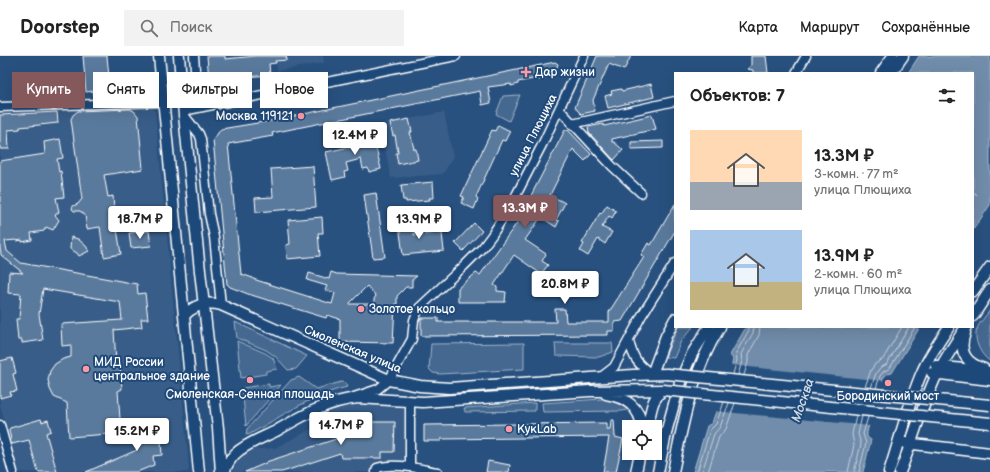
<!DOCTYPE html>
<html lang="ru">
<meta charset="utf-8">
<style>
:root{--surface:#fff;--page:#f2f2f2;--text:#222;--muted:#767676;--line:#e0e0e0;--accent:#85585c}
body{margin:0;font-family:"Balsamiq Sans",sans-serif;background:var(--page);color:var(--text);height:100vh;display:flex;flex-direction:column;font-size:15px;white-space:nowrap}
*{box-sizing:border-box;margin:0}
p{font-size:13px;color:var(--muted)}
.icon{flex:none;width:22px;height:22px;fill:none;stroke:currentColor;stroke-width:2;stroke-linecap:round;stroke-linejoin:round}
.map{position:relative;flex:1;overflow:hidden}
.sheet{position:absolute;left:674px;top:16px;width:300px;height:256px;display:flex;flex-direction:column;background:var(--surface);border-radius:0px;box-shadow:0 4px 16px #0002}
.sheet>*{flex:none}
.banner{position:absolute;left:12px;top:16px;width:380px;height:36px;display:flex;gap:8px}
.controls{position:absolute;left:622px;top:364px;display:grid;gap:8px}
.controls a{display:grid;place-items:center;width:40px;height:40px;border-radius:0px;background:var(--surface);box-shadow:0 4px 16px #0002;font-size:20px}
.price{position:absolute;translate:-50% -34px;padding:0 9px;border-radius:4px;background:#fff;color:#222;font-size:13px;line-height:26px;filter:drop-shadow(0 1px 2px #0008)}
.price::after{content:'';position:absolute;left:50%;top:24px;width:12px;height:9px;margin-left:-6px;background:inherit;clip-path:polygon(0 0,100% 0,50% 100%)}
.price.on{background:var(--accent);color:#fff}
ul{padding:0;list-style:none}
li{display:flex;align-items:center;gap:12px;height:100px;padding:0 16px}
li span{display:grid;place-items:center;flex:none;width:112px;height:80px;border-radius:0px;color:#555}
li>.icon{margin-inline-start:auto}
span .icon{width:48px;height:48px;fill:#fffc;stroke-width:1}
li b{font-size:17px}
h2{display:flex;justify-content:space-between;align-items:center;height:48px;padding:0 16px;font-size:17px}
.chip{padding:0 14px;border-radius:0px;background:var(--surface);box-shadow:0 4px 16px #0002;font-size:14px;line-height:36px}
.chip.on{background:var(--accent);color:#fff}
header{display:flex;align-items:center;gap:24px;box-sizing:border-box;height:56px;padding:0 20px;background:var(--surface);border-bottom:1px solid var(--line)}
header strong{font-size:19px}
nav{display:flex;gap:22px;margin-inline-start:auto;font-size:14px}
.search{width:280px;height:36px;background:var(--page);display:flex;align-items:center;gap:10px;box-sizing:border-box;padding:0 14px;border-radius:0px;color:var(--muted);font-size:15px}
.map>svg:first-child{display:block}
</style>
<header>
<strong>Doorstep</strong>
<div class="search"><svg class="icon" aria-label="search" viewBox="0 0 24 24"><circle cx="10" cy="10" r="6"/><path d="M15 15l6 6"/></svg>Поиск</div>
<nav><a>Карта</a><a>Маршрут</a><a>Сохранённые</a></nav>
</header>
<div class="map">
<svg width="990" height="416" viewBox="0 0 990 416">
<rect width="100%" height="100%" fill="#28517f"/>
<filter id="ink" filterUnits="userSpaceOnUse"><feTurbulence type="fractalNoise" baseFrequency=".025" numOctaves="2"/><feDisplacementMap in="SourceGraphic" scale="8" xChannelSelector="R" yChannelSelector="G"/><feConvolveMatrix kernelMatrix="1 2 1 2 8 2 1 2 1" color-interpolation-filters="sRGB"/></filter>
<g filter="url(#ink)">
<path fill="#375d88" d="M207 0H323L324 7 277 15 276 7 262 9 256 20 209 24Z
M149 51 152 52 155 55 189 411 188 416H18L0 349V57Z
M444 56 453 101 443 118 391 122 380 69Z
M370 348 400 349 404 353 405 401 402 405 376 406 372 409 370 416H233L237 404 249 394 275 392 317 370 331 354 350 349Z"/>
<path fill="#446890" stroke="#a2b4c8" d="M520 39 509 65 496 58 503 40Z
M990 254V305C981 300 973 284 977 273 979 267 986 260 990 254Z
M235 266 307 300 296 313 288 314 275 300 266 294 237 282Z
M678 271H693L681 285 674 302 665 301Z
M237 285 265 297 273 302 277 313 266 315V318L241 322Z
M524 287V313L440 318 433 317 429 313 431 288Z
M555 287H612L613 296 599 301 556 300Z
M299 321 316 333 341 326 345 327 347 331C311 339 282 360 250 378L246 379 247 373 291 324Z
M269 328V331L281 329 246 370 242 332Z
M602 341C616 341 620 345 629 353L623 355 543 356 542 347 602 343Z
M535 347V355L465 356 464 352Z"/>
<path fill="#718dab" stroke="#aabbcd" d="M919 0H990V149L973 174V17H908Z
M746 271H920L892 317 887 318 883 322 867 376V381L871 384 863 416H693L707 370 712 367 732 308 733 303 730 299Z"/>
<path fill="#28517f" d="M730 309 885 325 871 370 714 355Z"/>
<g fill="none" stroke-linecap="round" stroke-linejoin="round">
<path stroke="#c6d1dd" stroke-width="1" d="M733 318 737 304 736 297 749 274V271
M738 319 742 305 741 298 753 277 754 271
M744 319 748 306V299L759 279 760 271
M865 331 871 314 875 308 883 303 902 271
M871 332 876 317 880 312 887 308 909 271
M876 332 880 320 883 316 890 312 915 271
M697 416 710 374 716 368 724 346
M702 416 714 378 720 371 729 347
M708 416 719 381 726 373 735 347
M848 416 854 389 852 378 856 360
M854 416 861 388 858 378 862 360
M859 416 866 387 863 378 868 361"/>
<path stroke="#d4dde6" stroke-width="1" stroke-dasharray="5 4" stroke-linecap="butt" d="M973 136 979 140"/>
</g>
<path fill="#5a7a9d" stroke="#fff" fill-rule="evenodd" d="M83 0H107L109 21 112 25 116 28H135V38L94 40V35L86 36Z
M207 0H225V3L256 0H286L287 4 275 5 276 7 269 8 270 19 209 24Z
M597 0H631L624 14 609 8 593 44 595 55 581 58 578 55 575 51Z
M751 0H766L768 17H753V14L747 13 751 10Z
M555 6 558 8 554 19 546 20V22L539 24 538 22 518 26V28L511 30V28L488 31 491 47 482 49 480 35 272 77 273 80 228 88 241 218 253 222V223L332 248 335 237 325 234 327 230 307 224 309 217 329 223 331 216 337 218 417 220 412 224V231H406L397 240V248H395L393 287 340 286V263L327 259 326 262 248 238 230 231 227 228 213 84 221 73 270 65ZM367 230 376 240 374 243V248H349Z
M651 28 654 41 608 52 605 40 612 38 611 35 621 33 622 35Z
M130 53 134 55 138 60 143 113 104 119 108 141 113 140 114 153H110L112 167H116L121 198 104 201 100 171 87 173 85 159 80 155H74L72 153 73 150 78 148 82 143 71 63 73 59 78 55Z
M57 56 58 67 20 71V73L8 74 9 93H0V59Z
M652 59 656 73 612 83V86H614L623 94 614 104 589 77 588 71 603 68 604 70Z
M409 63 412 76H410L414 93H416L418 104 398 108 396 97H398L395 79 393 80 390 67Z
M498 69 510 75 505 85 502 84 476 141 478 143 474 153 461 147 464 141 461 140 492 74 495 75Z
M371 70 381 113 369 116 368 112 363 113 361 103 346 107 348 115 344 116 345 121 332 124 326 96 363 88 359 73Z
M565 74H568L591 98 585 105 573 93 550 139 565 147 556 164 559 165 556 171 541 161 525 184 546 198 542 205 548 209 541 218 514 199 494 229 497 231V235L506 236 505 246H458V232L476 217 480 219 526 154 524 153Z
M60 83 63 102 57 103 59 116 61 115 64 141 56 142 59 156 55 159 59 164 53 174 46 171 44 175 31 177 32 184 22 186V184L17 185V184L5 185 7 195 21 207 137 228 138 238 145 237 148 263H141L142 271 114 274 116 307H118L119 309H120L122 333 118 335 121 377 69 381 67 347 54 341 50 333 48 324 50 315 55 308 63 303 71 301V289L62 290 61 268 122 264 120 246 43 233 39 258 43 284 22 287V284H18L16 263H19L21 238 8 237 9 216 23 217 1 199 0 191V105L45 98 44 86Z
M663 85V92L631 93V86Z
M313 110 316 151 256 156 255 142 273 141 271 113Z
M433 126 434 142H429L430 144 406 146V144H403L401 129Z
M376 137 385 201 373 202 364 139Z
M675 148V175L622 265 614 266V275H608V279L421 280V262H438V266H556L555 253H565L566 266H609V256L644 201 641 199 648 187 651 189Z
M607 149 616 155 612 162 609 160 602 171 612 176 605 188 598 183 588 200 580 195 584 188 582 187 600 157 601 158Z
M322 161 323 177H318L320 200 287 203 286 189 290 188 288 164Z
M406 161 407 171 414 170V179L442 177 444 195 403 199 398 162Z
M474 167 482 175 463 195 455 187Z
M149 175 151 190 131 192 129 177Z
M71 181 78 183 86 190 89 195 79 200 77 197 70 193Z
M12 302 16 317 13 318 17 335 10 336 11 339 0 342V305Z
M41 363 42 366 48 364 51 375 46 377 57 416H38L29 384 12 388 9 374 10 372Z
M611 364H614L615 381 623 383 616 416H603L609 381 441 383V385H424V369L607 367V373H610Z
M152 366 153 374 160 373 162 399 153 400 154 409 137 416H86L137 394 135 367Z
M340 366H395L394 396H382V402H341L340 397 282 416H245L266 407V406L339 382Z
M488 405 510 409 509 416H486Z"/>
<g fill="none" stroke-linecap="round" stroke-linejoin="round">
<g stroke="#fff" stroke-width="11">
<path id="minor" d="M194 0 198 52
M796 17 806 0
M0 51 163 46
M560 54 612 110 641 137
M183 55 456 0
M184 59 199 78 201 83 209 158 214 181 221 249
M572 68 675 45
M629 285C633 302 638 309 652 318
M601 321 614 311 642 259 675 207
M354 341 378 333 389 324 412 283 414 264 419 252 464 210 483 191 492 179 511 149 543 87 584 0
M0 369 13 416
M410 411V346
M376 416 377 412C394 406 420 413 438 416"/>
</g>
<g stroke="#fff" stroke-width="13">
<path id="major" d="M159 0 199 416
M179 0 184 59 200 215 218 372 221 416
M881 17 893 0
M891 17 903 0
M973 235 990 211
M184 260C194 249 206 245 221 249L389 324 420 330 449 332 633 319 667 318
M973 260 990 234
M965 277C958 296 966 307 984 313
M936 310 990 316
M932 317 990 324
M652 318 666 280 675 263
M606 338C625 341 640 351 642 371
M647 371C652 356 650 344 663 334
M905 387 990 397
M224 416C227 409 230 403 235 398 247 387 262 382 276 375 302 360 327 345 358 342L423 346 590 335 663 334
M636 416 640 397
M658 416 667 373 681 323 692 298 709 271
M673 416C683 366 692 315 720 271
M889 416C900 383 908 348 922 316 929 300 939 286 949 271
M900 416C913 383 922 350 937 318 945 302 956 286 966 271"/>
</g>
<use href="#minor" stroke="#1f4a7a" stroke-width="8"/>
<use href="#major" stroke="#1f4a7a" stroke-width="10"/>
<g stroke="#fff" stroke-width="13" stroke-linecap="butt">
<path id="major-bridge" d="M667 318 990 349
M663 334 990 367"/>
</g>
<use href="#major-bridge" stroke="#1f4a7a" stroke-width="10"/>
</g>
</g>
<g fill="#ff9aa2" stroke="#1f4a7a" stroke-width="1.5">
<path d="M524 10h4v4h4v4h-4v4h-4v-4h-4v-4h4z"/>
<circle cx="301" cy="60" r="4"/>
<circle cx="361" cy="253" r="4"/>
<circle cx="86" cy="313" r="4"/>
<circle cx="250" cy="324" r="4"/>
<circle cx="888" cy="327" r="4"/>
<circle cx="509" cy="373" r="4"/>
</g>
<g text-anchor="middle" stroke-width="4" stroke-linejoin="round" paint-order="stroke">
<g font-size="12" fill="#fff" stroke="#1f4a7a" text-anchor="start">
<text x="535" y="20">Дар жизни</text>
<text x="293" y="64" text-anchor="end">Москва 119121</text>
<text x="369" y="257">Золотое кольцо</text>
<text x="94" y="310">МИД России<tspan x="94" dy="14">центральное здание</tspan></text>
<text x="250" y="342" text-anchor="middle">Смоленская-Сенная площадь</text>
<text x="888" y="344" text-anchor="middle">Бородинский мост</text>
<text x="517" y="377">КукLab</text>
</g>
<g font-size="12" fill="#fff" stroke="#1f4a7a">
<text transform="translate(533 79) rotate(-63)" y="4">улица Плющиха</text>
<text transform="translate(353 293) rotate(23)" y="4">Смоленская улица</text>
</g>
<g font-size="13" font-style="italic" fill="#d4dde6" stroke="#1f4a7a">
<text transform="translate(802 344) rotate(-71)" y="5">Москва</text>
</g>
</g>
</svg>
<div class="controls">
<a><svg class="icon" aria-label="locate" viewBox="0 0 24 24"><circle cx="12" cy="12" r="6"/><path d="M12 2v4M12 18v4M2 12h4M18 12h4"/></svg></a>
</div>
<b class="price" style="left:355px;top:100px">12.4M ₽</b>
<b class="price on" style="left:525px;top:173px">13.3M ₽</b>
<b class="price" style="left:140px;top:184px">18.7M ₽</b>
<b class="price" style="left:419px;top:184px">13.9M ₽</b>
<b class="price" style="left:565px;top:249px">20.8M ₽</b>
<b class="price" style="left:341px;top:390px">14.7M ₽</b>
<b class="price" style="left:137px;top:396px">15.2M ₽</b>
<div class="banner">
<a class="chip on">Купить</a>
<a class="chip">Снять</a>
<a class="chip">Фильтры</a>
<a class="chip">Новое</a>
</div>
<section class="sheet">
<h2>Объектов: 7<svg class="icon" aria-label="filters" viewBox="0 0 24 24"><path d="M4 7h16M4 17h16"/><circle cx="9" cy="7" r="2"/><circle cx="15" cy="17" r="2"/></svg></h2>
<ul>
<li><span style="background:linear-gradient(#ffd9b3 65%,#9aa5b1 0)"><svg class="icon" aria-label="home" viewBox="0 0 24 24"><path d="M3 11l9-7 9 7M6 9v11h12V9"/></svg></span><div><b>13.3M ₽</b><p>3-комн. · 77 m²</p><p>улица Плющиха</p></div></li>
<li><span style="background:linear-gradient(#a9c7e8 65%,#c2b280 0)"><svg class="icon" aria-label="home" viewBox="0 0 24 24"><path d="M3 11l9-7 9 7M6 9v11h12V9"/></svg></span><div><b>13.9M ₽</b><p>2-комн. · 60 m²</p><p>улица Плющиха</p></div></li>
</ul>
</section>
</div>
